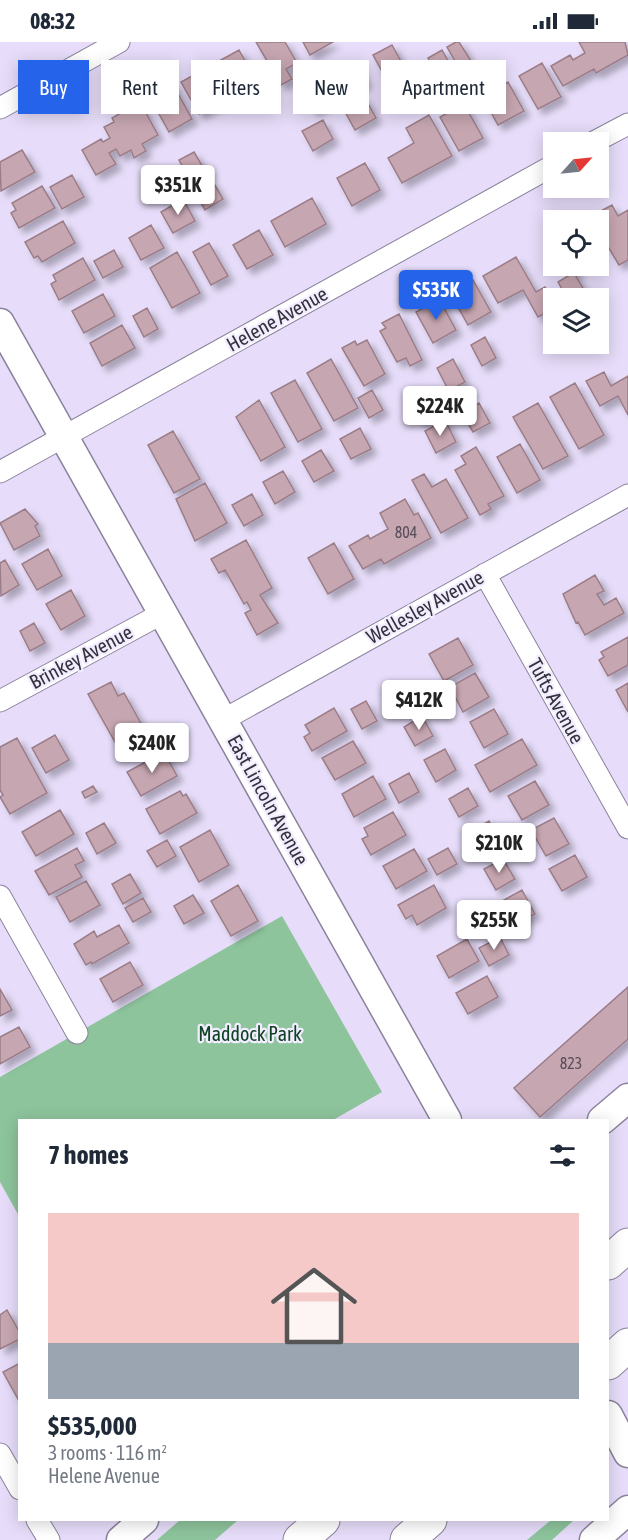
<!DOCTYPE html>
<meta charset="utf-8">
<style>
:root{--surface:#fff;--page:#f2f2f3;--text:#1f2937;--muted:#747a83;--accent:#2563eb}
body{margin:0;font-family:"Asap Condensed",sans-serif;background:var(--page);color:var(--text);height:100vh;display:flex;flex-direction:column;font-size:22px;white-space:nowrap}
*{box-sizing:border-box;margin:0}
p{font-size:20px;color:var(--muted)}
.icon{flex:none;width:33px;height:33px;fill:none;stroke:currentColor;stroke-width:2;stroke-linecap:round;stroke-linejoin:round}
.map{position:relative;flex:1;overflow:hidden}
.drawer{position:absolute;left:18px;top:1077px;width:591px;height:402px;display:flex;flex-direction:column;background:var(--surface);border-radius:0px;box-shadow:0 3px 15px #0003}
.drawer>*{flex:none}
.guide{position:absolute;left:18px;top:18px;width:592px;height:54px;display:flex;gap:12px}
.needle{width:39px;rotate:63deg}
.tools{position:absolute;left:543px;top:90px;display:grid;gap:12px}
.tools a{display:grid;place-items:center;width:66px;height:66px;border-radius:0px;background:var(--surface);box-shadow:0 3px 15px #0003;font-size:30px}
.price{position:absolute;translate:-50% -51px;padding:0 14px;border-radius:6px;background:#fff;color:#222;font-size:20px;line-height:39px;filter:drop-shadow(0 2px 3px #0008)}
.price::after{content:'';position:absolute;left:50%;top:36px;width:18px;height:14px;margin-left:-9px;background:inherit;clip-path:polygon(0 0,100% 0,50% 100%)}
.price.selected{background:var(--accent);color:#fff}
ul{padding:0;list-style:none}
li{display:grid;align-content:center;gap:12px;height:318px;padding:0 30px}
li span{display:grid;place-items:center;height:186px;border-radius:0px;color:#555}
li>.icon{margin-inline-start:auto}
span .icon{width:108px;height:108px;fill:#fffc;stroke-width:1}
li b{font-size:26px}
h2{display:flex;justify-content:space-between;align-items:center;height:72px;padding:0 30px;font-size:26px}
.tag{padding:0 21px;border-radius:0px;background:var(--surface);box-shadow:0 3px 15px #0003;font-size:21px;line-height:54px}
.tag.selected{background:var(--accent);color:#fff}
.status{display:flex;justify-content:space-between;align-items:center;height:42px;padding:0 30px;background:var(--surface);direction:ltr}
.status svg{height:16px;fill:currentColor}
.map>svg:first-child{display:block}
</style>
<div class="status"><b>08:32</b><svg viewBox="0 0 49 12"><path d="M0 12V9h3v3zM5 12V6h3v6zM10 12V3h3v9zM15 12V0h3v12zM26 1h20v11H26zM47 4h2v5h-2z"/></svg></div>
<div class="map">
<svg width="628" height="1498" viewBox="0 0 628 1498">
<defs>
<filter id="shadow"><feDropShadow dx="5.5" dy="5.5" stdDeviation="3" flood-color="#0004"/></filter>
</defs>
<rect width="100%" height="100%" fill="#e7ddfa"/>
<path fill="#8dc49c" d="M282 874 382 1050 333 1078H20L19 1174 0 1140V1035Z
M180 1478H238L215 1498H157Z
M551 1478H574L552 1498H527Z"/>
<path fill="#c6a6b1" stroke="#9b7d88" stroke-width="1.5" filter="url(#shadow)" d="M256 0H285L297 21 286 27 292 37 281 43Z
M303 0H333L310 13Z
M456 0H459L471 19 459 26 447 5Z
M579 0H625L628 13 596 31 594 27 563 44 551 24 570 13 573 18 585 11Z
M392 3 403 23 384 33 373 13Z
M239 8 252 31 223 47 228 56 199 72 181 40Z
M442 8 455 31 440 39 428 16Z
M354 19 366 40 344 53 332 31Z
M542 21 561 55 538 67 519 34Z
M319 38 330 59 313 69 301 48Z
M171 39 192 77 169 90 148 52Z
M508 40 524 69 498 83 482 54Z
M365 56 376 76 355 88 344 68Z
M140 60 158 93 142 102 146 109 134 116 131 108 120 114 116 107 109 111 116 122 96 133 82 108 101 97 103 100 110 96 104 85 114 80 112 76Z
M464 62 483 96 459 109 440 75Z
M429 73 452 114 402 141 388 116 414 101 406 86Z
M323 78 333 97 313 109 302 89Z
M22 108 35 130 1 149 0 120Z
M194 110 207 132 191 141 179 118Z
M365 121 380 148 352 164 337 136Z
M72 133 84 155 62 167 50 145Z
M213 140 223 157 205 168 195 150Z
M42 144 55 166 19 186 11 171 16 168 12 161Z
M312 156 326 182 285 205 271 179Z
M183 157 195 179 173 191 161 170Z
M612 163 618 174 628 168V218L619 223 598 188V178H593L591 174Z
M63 179 75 201 42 220 38 214 34 216 25 200Z
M151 183 164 206 141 218 129 196Z
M259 188 273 213 247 227 233 203Z
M209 201 228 234 211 243 193 210Z
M114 208 123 225 103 236 94 219Z
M177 210 200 251 172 266 150 226Z
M516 215 536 250 545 245 554 259V266L538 275 523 248 498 261 483 234Z
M83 216 95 238 59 258 51 242 56 239 53 233Z
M562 224H575L578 229 574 231 587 253 580 256H567L558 240 568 234Z
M473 238 491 270 468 283 448 247 462 239 464 243Z
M103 252 115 274 84 291 72 269Z
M439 257 456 288 433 301 416 270Z
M147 266 158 287 144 295 133 274Z
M399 272 422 318 410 324 406 316 397 320 380 289 386 286 382 281Z
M122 283 135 306 102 324 90 301Z
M485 295 496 316 482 324 471 303Z
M367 298 385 332 364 344 342 306 355 299 357 303Z
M331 317 358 366 334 379 307 331Z
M453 317 465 340 449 349 437 326Z
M604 330 611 344 628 334V373L618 354 600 364 586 339Z
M295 338 322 387 298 400 271 351Z
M575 341 604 393 579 407 550 355Z
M430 345 443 367 421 380 408 357Z
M372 348 383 368 369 376 358 356Z
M259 358 285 405 261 419 236 375Z
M479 361 490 381 473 390 462 371Z
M538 361 568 414 543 427 513 375Z
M445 378 456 400 436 411 425 389Z
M360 386 371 407 351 417 340 397Z
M173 389 200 437 174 451 148 403Z
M520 402 540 438 517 451 497 415Z
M476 405 504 454 488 462 491 467 480 473 455 428 466 422 461 414Z
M321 408 334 429 314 440 302 419Z
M283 429 295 450 275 462 263 440Z
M424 432 432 445 446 437 468 476 441 491 412 438Z
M205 441 227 481 195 499 176 457Z
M252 452 263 473 244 484 232 463Z
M405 457 414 473 418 471 431 496 384 522 381 517 363 527 349 504 368 493 370 497 388 487 380 471Z
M25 467 38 482 35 484 40 494 14 508 0 481Z
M246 498 272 546 260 553 278 581 257 593 245 571 251 568 247 560 244 562 225 528 219 531 211 517Z
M334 501 354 537 328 552 308 516Z
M48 507 62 534 37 548 22 522Z
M5 518 19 543 1 554 0 521Z
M595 533 604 549 597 552 604 563 616 556 624 571 585 593 578 580 576 581 563 552Z
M71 548 85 574 61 588 46 562Z
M34 581 45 601 30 609 20 589Z
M628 595V623L608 634 599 618 604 615 601 610Z
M458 596 473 623 444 639 429 612Z
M475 631 489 655 463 670 450 645Z
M111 640 118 654 124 651 148 694 120 709 88 652Z
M397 640 409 661 395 669 383 648Z
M628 641V670L616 648Z
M366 659 377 679 362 687 351 667Z
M334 666 347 689 312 709 304 695 310 691 305 683Z
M494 667 508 692 484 706 470 680Z
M422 674 433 694 415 704 404 685Z
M55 693 69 718 46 731 32 706Z
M17 696 47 751 10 772 0 755 3 753 0 748V705Z
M522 697 537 723 490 750 475 723Z
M353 699 366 721 335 738 322 716Z
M445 707 456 728 436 740 424 718Z
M164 710 177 734 141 754 127 730Z
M409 731 419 750 399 761 389 742Z
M373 734 386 757 354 775 342 752Z
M535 739 549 763 522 778 508 754Z
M93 744 97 750 85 756 82 750Z
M468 746 478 764 459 775 449 757Z
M180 749 183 754 186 752 197 771 160 792 146 767Z
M60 768 74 792 36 814 22 790Z
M393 770 406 793 371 813 362 797 368 794 364 786Z
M554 776 569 802 546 814 531 788Z
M489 779 501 800 480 812 468 791Z
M104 781 116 801 97 812 86 791Z
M210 788 229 823 199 840 180 805Z
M167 798 176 814 157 825 147 809Z
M77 806 84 819 75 823 82 835 49 853 35 829Z
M448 806 457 822 437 833 428 817Z
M414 807 427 829 396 847 383 824Z
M575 813 587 835 562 849 549 827Z
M503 817 515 837 496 848 484 827Z
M130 832 141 851 123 862 112 842Z
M86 839 100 863 70 880 56 855Z
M238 843 258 879 231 894 211 859Z
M434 843 446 866 417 883 412 873 406 877 398 863Z
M522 848 535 872 515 882 502 859Z
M193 853 204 871 184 882 174 864Z
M143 856 151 870 133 880 125 866Z
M119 883 129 901 92 922 91 920 86 923 74 902 94 889 97 895Z
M500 895 509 913 489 924 479 906Z
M467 897 479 919 449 936 437 914Z
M130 920 143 943 113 960 100 937Z
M487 934 498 955 468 972 456 951Z
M628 945V997L540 1075 514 1046Z
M0 947 12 968 0 974Z
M19 985 30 1005 0 1022V995Z
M7 1268 20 1291V1297L0 1307V1273Z
M20 1321V1356L18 1357 3 1330Z"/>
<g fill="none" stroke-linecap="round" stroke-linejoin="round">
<g stroke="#8b829c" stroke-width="23">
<path id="street" d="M0 66 119 0
M594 100 628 82
M0 430 554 123
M485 532 628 786
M0 659 163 571
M223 678 628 453
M0 854 77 991
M0 1412 20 1447
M37 1478 49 1498"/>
</g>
<g stroke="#8b829c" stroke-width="31">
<path id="secondary" d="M0 281 447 1078
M602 1078 628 1056
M608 1373 628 1411
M121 1498 144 1478
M594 1498 628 1468"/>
</g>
<g stroke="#8b829c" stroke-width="35">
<path id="highway" d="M608 1221 628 1203
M608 1321 628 1303
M300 1498 323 1478
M407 1498 430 1478"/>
</g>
<use href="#street" stroke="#fff" stroke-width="21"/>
<use href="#secondary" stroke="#fff" stroke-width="28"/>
<use href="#highway" stroke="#fff" stroke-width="33"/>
</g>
<g text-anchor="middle" stroke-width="4.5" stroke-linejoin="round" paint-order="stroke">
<g font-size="16" fill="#584e59">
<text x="406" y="496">804</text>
<text x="571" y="1027">823</text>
</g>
<g font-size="20" fill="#34313c" stroke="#f2edfe">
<text transform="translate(277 277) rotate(-29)" y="7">Helene Avenue</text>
<text transform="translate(425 565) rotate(-29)" y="7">Wellesley Avenue</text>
<text transform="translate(81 615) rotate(-28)" y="7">Brinkey Avenue</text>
<text transform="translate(556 659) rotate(61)" y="7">Tufts Avenue</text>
<text transform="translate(268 758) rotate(61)" y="7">East Lincoln Avenue</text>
</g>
<g font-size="20" fill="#0e4222" stroke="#f2edfe">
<text x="250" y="999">Maddock Park</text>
</g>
</g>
</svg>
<div class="tools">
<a><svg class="needle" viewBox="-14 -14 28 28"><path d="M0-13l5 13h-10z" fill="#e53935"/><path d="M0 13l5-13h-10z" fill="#747a83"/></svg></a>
<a><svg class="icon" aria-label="locate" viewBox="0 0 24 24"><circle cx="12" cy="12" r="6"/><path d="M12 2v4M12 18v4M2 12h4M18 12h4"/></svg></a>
<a><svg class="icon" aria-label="layers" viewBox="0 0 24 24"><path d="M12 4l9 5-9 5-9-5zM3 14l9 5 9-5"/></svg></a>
</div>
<b class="price" style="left:178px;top:174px">$351K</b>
<b class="price selected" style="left:436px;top:279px">$535K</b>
<b class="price" style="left:440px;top:395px">$224K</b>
<b class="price" style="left:419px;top:689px">$412K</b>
<b class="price" style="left:152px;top:732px">$240K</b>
<b class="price" style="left:499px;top:832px">$210K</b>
<b class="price" style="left:494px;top:909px">$255K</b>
<div class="guide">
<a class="tag selected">Buy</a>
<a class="tag">Rent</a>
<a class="tag">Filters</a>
<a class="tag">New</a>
<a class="tag">Apartment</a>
</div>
<section class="drawer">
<h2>7 homes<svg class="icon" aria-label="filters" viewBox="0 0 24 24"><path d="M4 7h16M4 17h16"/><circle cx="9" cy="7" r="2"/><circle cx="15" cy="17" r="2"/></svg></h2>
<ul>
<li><span style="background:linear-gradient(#f6c9c9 70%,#9aa5b1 0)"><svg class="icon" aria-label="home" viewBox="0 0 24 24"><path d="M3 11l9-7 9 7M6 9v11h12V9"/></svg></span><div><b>$535,000</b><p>3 rooms · 116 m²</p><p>Helene Avenue</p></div></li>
</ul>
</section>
</div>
